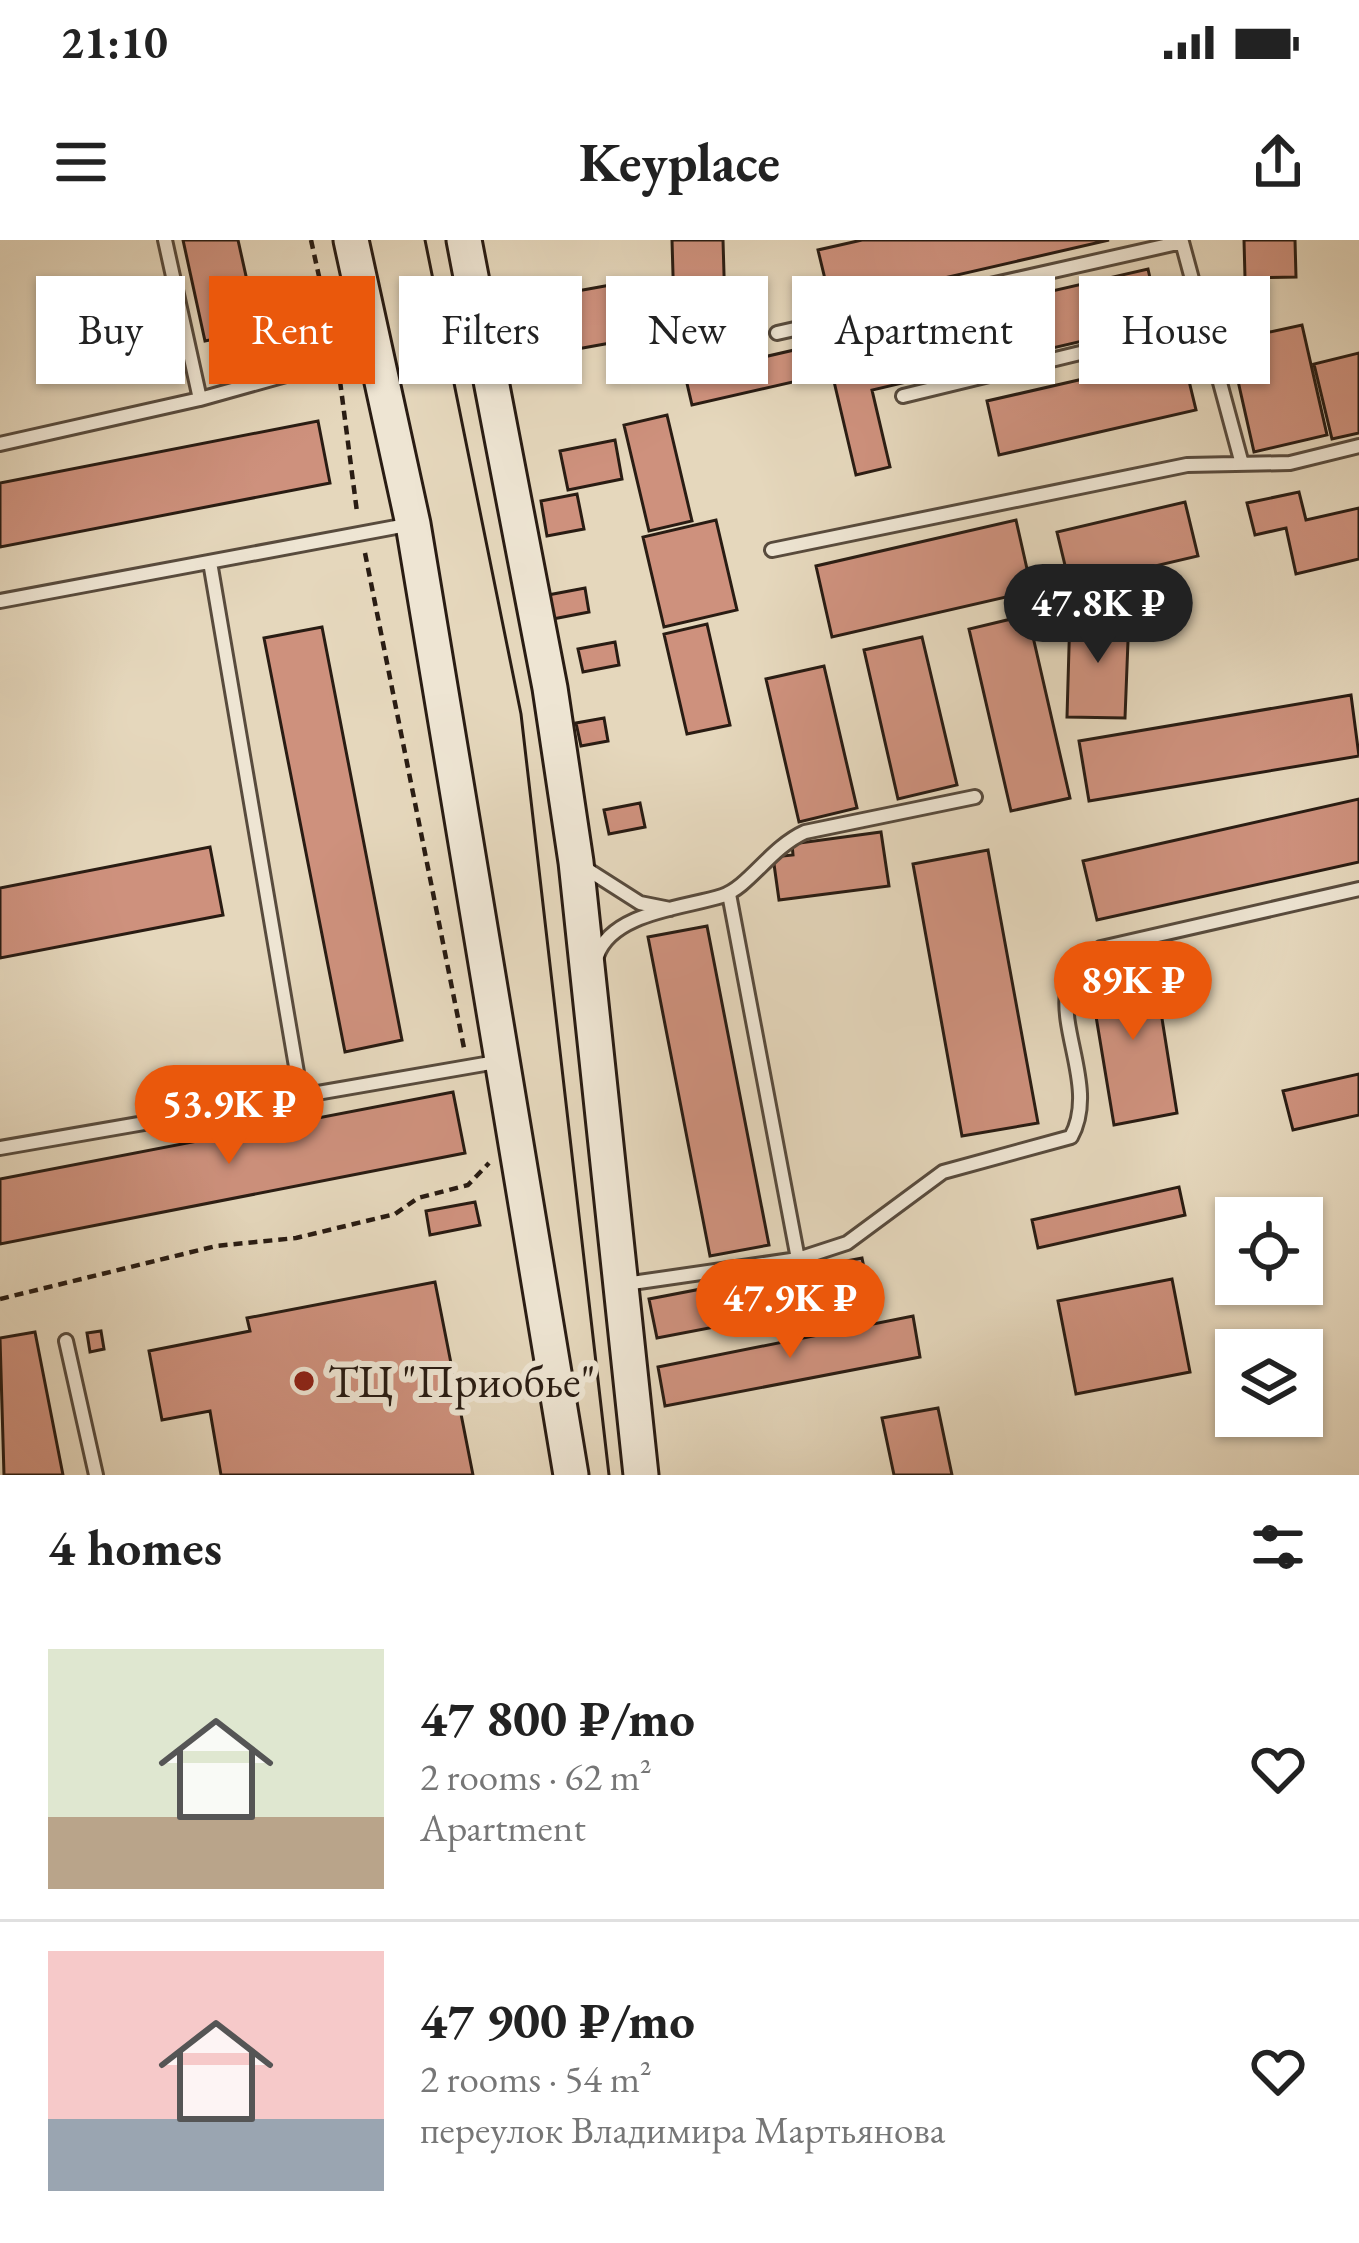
<!DOCTYPE html>
<meta charset="utf-8">
<style>
:root{--surface:#fff;--page:#f6f6f6;--text:#222;--muted:#767676;--line:#e0e0e0;--accent:#ea580c}
body{margin:0;font-family:"EB Garamond",serif;background:var(--page);color:var(--text);height:100vh;display:flex;flex-direction:column;font-size:45px;white-space:nowrap}
*{box-sizing:border-box;margin:0}
p{font-size:39px;color:var(--muted)}
.icon{flex:none;width:66px;height:66px;fill:none;stroke:currentColor;stroke-width:2;stroke-linecap:round;stroke-linejoin:round}
.map{position:relative;height:1235px;overflow:hidden}
.drawer{display:flex;flex-direction:column;background:var(--surface);flex:1}
.drawer>*{flex:none}
.hud{position:absolute;left:36px;top:36px;width:1287px;height:108px;display:flex;gap:24px}
.buttons{position:absolute;left:1215px;top:957px;display:grid;gap:24px}
.buttons a{display:grid;place-items:center;width:108px;height:108px;border-radius:0px;background:var(--surface);box-shadow:0 3px 9px #0004;font-size:60px}
.price{position:absolute;translate:-50% -102px;padding:0 27px;border-radius:42px;background:var(--accent);color:#fff;font-size:39px;line-height:78px;filter:drop-shadow(0 3px 6px #0008)}
.price::after{content:'';position:absolute;left:50%;top:72px;width:36px;height:27px;margin-left:-18px;background:inherit;clip-path:polygon(0 0,100% 0,50% 100%)}
.price.on{background:#222;color:#fff}
ul{padding:0;list-style:none}
li{display:flex;align-items:center;gap:36px;height:300px;padding:0 48px}
li+li{border-top:3px solid var(--line)}
li span{display:grid;place-items:center;flex:none;width:336px;height:240px;border-radius:0px;color:#555}
li>.icon{margin-inline-start:auto}
span .icon{width:144px;height:144px;fill:#fffc;stroke-width:1}
li b{font-size:51px}
h2{display:flex;justify-content:space-between;align-items:center;height:144px;padding:0 48px;font-size:51px}
.pill{padding:0 42px;border-radius:0px;background:var(--surface);box-shadow:0 3px 9px #0004;font-size:42px;line-height:108px}
.pill.on{background:var(--accent);color:#fff}
.status{display:flex;justify-content:space-between;align-items:center;height:84px;padding:0 60px;background:var(--surface);direction:ltr}
.status svg{height:33px;fill:currentColor}
header{display:flex;justify-content:space-between;align-items:center;height:156px;padding:0 48px;background:var(--surface);font-size:54px;font-weight:700}
.map>svg:first-child{display:block}
</style>
<div class="status"><b>21:10</b><svg viewBox="0 0 49 12"><path d="M0 12V9h3v3zM5 12V6h3v6zM10 12V3h3v9zM15 12V0h3v12zM26 1h20v11H26zM47 4h2v5h-2z"/></svg></div>
<header><svg class="icon" aria-label="menu" viewBox="0 0 24 24"><path d="M4 6h16M4 12h16M4 18h16"/></svg>Keyplace<svg class="icon" aria-label="share" viewBox="0 0 24 24"><path d="M12 15V3M7 8l5-5 5 5M5 13v7h14v-7"/></svg></header>
<div class="map">
<svg width="1359" height="1235" viewBox="0 0 1359 1235">
<rect width="100%" height="100%" fill="#e5d7bc"/>
<filter id="stains"><feTurbulence type="fractalNoise" baseFrequency=".00167" numOctaves="4"/><feColorMatrix values="0 0 0 0 .2 0 0 0 0 .09 0 0 0 0 .02 0 0 0 .5 -.17"/></filter>
<radialGradient id="worn" r=".72"><stop offset=".6" stop-color="#630" stop-opacity="0"/><stop offset="1" stop-color="#630" stop-opacity=".3"/></radialGradient>
<path fill="#ce917d" stroke="#291c13" stroke-width="3" d="M183 0H238L258 90 205 101Z
M672 0H723L726 103 675 104Z
M862 0H1109L831 64 818 10Z
M1244 0H1295L1296 37 1245 38Z
M1148 29 1160 83 872 150 890 227 856 235 832 133 692 165 685 135Z
M616 44 627 100 555 113 544 57Z
M531 49 543 114 497 123 484 58Z
M1302 85 1327 195 1254 212 1229 101Z
M1359 113V193L1332 199 1314 124Z
M1183 116 1196 170 999 215 987 161Z
M667 175 692 281 649 291 624 185Z
M318 181 330 243 0 307V243Z
M615 200 622 239 568 250 560 211Z
M1299 252 1306 280 1359 268V319L1296 334 1286 288 1255 295 1247 263Z
M577 254 584 289 547 296 541 261Z
M1185 262 1198 316 1070 346 1057 292Z
M716 280 737 370 664 387 643 297Z
M1016 280 1032 351 832 397 816 326Z
M585 348 589 372 553 379 548 355Z
M1070 373 1129 375 1125 478 1067 477Z
M1028 375 1070 558 1011 571 969 389Z
M707 384 730 485 687 494 664 394Z
M322 387 402 800 345 812 264 398Z
M922 397 957 545 898 559 864 410Z
M615 402 619 425 583 432 578 409Z
M824 426 857 568 799 582 766 439Z
M1351 455 1359 516 1089 561 1079 501Z
M604 478 608 501 581 506 576 483Z
M1359 559V622L1097 680 1083 621Z
M640 563 645 587 609 594 604 570Z
M881 592 889 646 779 660 773 617 793 615 792 604Z
M210 607 223 675 0 718V648Z
M988 610 1038 883 962 896 913 624Z
M707 686 769 1005 710 1016 648 697Z
M1153 722 1177 873 1114 885 1089 734Z
M1359 834V875L1293 890 1283 851Z
M453 852 465 913 0 1004V939Z
M1179 947 1185 975 1038 1008 1032 980Z
M475 962 480 985 430 995 426 971Z
M862 1018 870 1057 657 1098 649 1059Z
M1172 1039 1190 1132 1076 1154 1058 1061Z
M435 1042 473 1235H221L210 1171 162 1180 149 1111 250 1091 247 1078Z
M913 1076 920 1117 665 1166 658 1127Z
M101 1091 104 1109 90 1112 87 1093Z
M35 1092 63 1235H4L0 1098Z
M938 1168 952 1235H894L882 1178Z"/>
<g fill="none" stroke-linecap="round" stroke-linejoin="round">
<g stroke="#584b3d" stroke-width="18">
<path id="lane" d="M777 93 1182 2 1242 224
M903 156 1204 83
M200 159 372 111
M0 204 200 159 165 0
M772 310 1187 225 1290 223 1359 206
M210 322 301 856
M0 361 412 284
M582 626 640 663 670 669
M597 716C612 672 684 668 722 656 749 647 770 608 805 592L975 557
M0 908 502 821
M798 1019 847 1003 943 932 1071 897C1106 833 1023 749 1101 708L1359 649
M625 1044 798 1019 729 654
M66 1101 96 1235"/>
</g>
<g stroke="#291c13" stroke-width="39">
<path id="secondary" d="M351 0 413 284 571 1235
M464 0 550 448 576 622 641 1235"/>
</g>
<path stroke="#291c13" stroke-width="4.5" stroke-dasharray="9 6" stroke-linecap="butt" d="M311 0 333 100
M340 141 357 272
M365 313 464 808
M0 1059 216 1006 296 998 395 974 418 958 468 945 489 923"/>
<use href="#lane" stroke="#eee5d3" stroke-width="12"/>
<use href="#secondary" stroke="#eee5d3" stroke-width="33"/>
<path stroke="#291c13" stroke-width="3" d="M425 0 521 474 609 1235"/>
</g>
<circle fill="#8f2418" stroke="#eee5d3" stroke-width="4.5" cx="304" cy="1141" r="12"/>
<g text-anchor="middle" stroke-width="12" stroke-linejoin="round" paint-order="stroke">
<g font-size="45" fill="#291c13" stroke="#eee5d3" text-anchor="start">
<text x="328" y="1157">ТЦ "Приобье"</text>
</g>
</g>
<rect width="100%" height="100%" filter="url(#stains)"/>
<rect width="100%" height="100%" fill="url(#worn)"/>
</svg>
<div class="buttons">
<a><svg class="icon" aria-label="locate" viewBox="0 0 24 24"><circle cx="12" cy="12" r="6"/><path d="M12 2v4M12 18v4M2 12h4M18 12h4"/></svg></a>
<a><svg class="icon" aria-label="layers" viewBox="0 0 24 24"><path d="M12 4l9 5-9 5-9-5zM3 14l9 5 9-5"/></svg></a>
</div>
<b class="price on" style="left:1098px;top:426px">47.8K ₽</b>
<b class="price" style="left:1133px;top:803px">89K ₽</b>
<b class="price" style="left:229px;top:927px">53.9K ₽</b>
<b class="price" style="left:790px;top:1121px">47.9K ₽</b>
<div class="hud">
<a class="pill">Buy</a>
<a class="pill on">Rent</a>
<a class="pill">Filters</a>
<a class="pill">New</a>
<a class="pill">Apartment</a>
<a class="pill">House</a>
</div>
</div>
<section class="drawer">
<h2>4 homes<svg class="icon" aria-label="filters" viewBox="0 0 24 24"><path d="M4 7h16M4 17h16"/><circle cx="9" cy="7" r="2"/><circle cx="15" cy="17" r="2"/></svg></h2>
<ul>
<li><span style="background:linear-gradient(#dfe7d0 70%,#b9a48a 0)"><svg class="icon" aria-label="home" viewBox="0 0 24 24"><path d="M3 11l9-7 9 7M6 9v11h12V9"/></svg></span><div><b>47 800 ₽/mo</b><p>2 rooms · 62 m²</p><p>Apartment</p></div><svg class="icon" aria-label="heart" viewBox="0 0 24 24"><path d="M12 20l-8-8c-3-5 5-10 8-4 3-6 11-1 8 4z"/></svg></li>
<li><span style="background:linear-gradient(#f6c9c9 70%,#9aa5b1 0)"><svg class="icon" aria-label="home" viewBox="0 0 24 24"><path d="M3 11l9-7 9 7M6 9v11h12V9"/></svg></span><div><b>47 900 ₽/mo</b><p>2 rooms · 54 m²</p><p>переулок Владимира Мартьянова</p></div><svg class="icon" aria-label="heart" viewBox="0 0 24 24"><path d="M12 20l-8-8c-3-5 5-10 8-4 3-6 11-1 8 4z"/></svg></li>
</ul>
</section>
